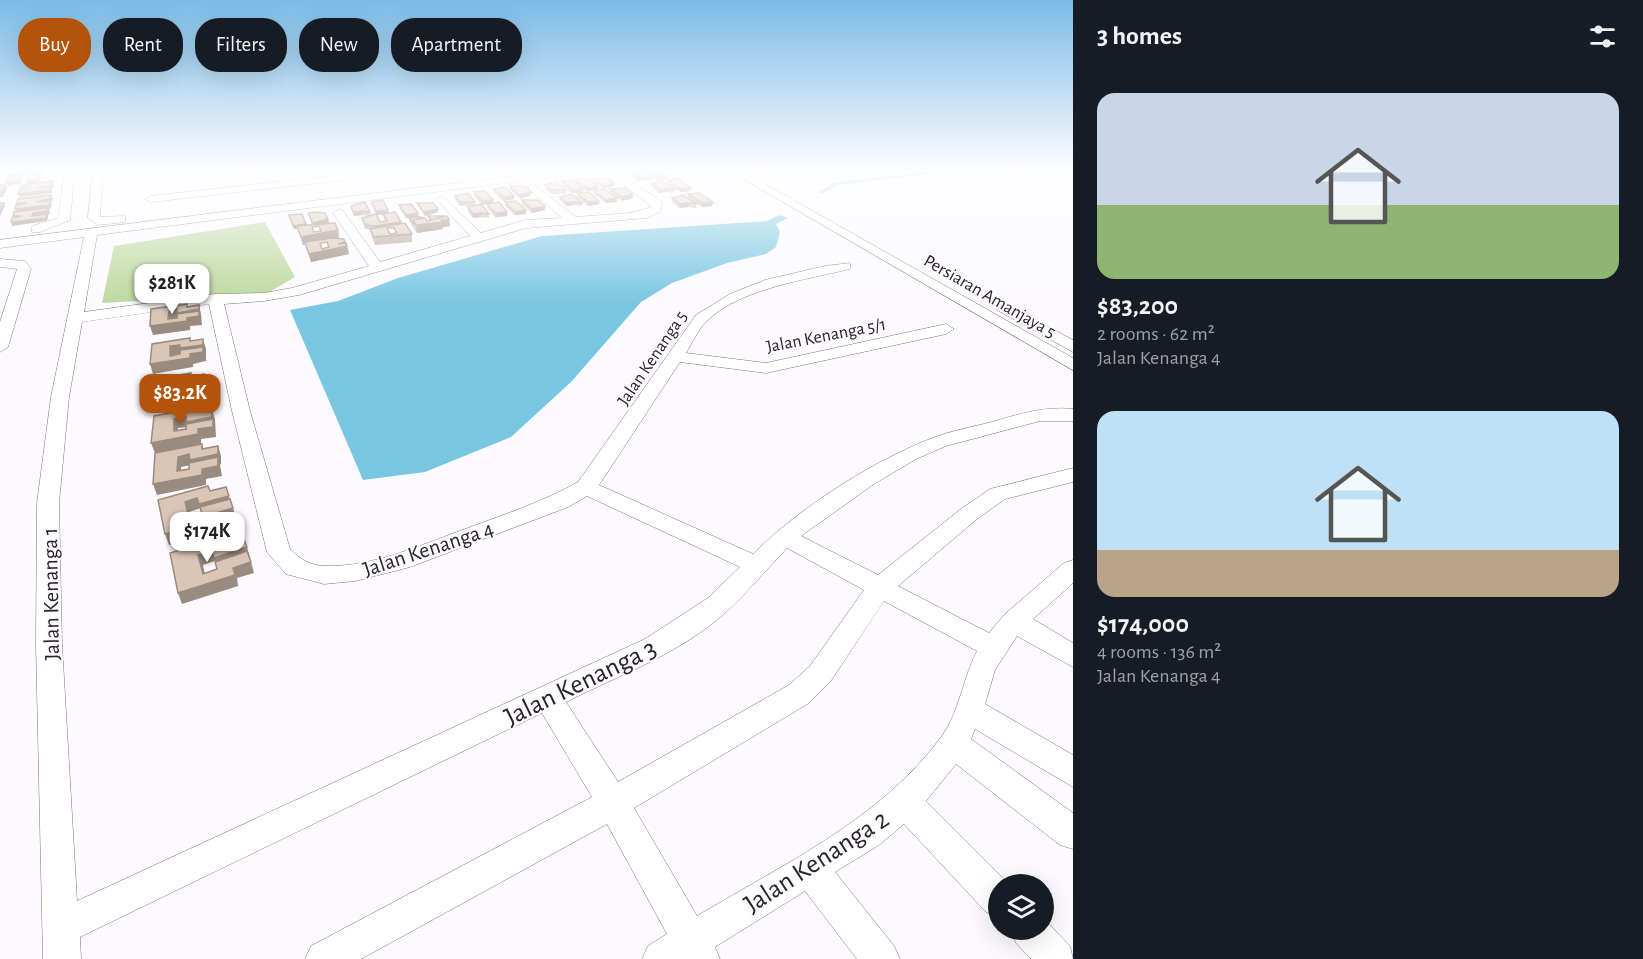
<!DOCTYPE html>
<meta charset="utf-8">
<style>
:root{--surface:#171b24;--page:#20242c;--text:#f1f3f6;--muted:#9ea1a6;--accent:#b45309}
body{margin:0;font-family:"Alegreya Sans",sans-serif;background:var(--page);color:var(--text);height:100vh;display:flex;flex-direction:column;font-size:22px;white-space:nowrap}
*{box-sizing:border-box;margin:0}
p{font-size:20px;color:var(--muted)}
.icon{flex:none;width:33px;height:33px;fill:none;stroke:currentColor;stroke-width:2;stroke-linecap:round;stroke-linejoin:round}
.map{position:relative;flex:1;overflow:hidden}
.panel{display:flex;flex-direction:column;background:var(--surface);width:570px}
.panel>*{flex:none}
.hud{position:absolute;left:18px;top:18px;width:570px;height:54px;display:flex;gap:12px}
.buttons{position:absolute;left:988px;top:874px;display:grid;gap:12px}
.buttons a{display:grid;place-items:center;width:66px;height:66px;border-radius:50%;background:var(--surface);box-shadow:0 6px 24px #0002;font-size:30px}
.price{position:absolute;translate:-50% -51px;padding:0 14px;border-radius:12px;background:#fff;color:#222;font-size:20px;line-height:39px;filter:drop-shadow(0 2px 3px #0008)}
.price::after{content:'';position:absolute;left:50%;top:36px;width:18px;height:14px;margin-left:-9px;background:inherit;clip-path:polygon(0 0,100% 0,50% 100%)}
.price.active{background:var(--accent);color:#fff}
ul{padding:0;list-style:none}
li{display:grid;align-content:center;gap:12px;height:318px;padding:0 24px}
li span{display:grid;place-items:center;height:186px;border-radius:18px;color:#555}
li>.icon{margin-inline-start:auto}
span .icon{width:108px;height:108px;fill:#fffc;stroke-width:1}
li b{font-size:26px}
h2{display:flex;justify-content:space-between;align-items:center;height:72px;padding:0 24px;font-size:26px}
.chip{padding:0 21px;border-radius:24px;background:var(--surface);box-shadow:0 6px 24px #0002;font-size:21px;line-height:54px}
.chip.active{background:var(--accent);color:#fff}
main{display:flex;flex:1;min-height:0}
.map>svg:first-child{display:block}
</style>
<main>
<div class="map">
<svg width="1073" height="959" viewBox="0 0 1073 959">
<rect width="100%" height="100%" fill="#fcfaff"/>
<path fill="#bcd99f" d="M265 222 295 277 266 294 102 303 114 246Z"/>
<path fill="#78c6e2" d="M779 215 788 218 776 224 780 232 776 247 766 254 727 263 672 283 641 302 571 382 511 437 425 472 363 480 290 310 338 301 398 278 542 236 767 221Z"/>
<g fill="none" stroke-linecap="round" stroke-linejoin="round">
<path stroke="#78c6e2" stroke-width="3" d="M821 192 834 186 833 184 936 172 1068 170"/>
<g stroke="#7b7185" stroke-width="1">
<path id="minor" d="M50 170 45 173 0 177V171Z
M65 170H75L70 220 40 232H32V226L58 218Z
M93 170H103L100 217 125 216V222L98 225 88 218Z
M382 170H412L407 173 151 202 145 199 151 196Z
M562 170H589L584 173 97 235 84 312 215 294 264 293 292 288 369 266 333 213 339 209 343 211 380 262 470 236 436 199 442 196 481 233 525 220 562 218 529 189 528 187 533 184 576 217 630 213 652 207 619 181 618 179 623 176 662 202 661 211 647 218 526 228 299 295 264 301 224 304 250 411 290 549C300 559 310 566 326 566 375 567 423 544 468 528 505 514 543 502 578 482L696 315 730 294 765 280 825 266 850 263V269C809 279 737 289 706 322 698 330 692 343 686 353L766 363 946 324 954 329 946 334 766 373 680 362 599 485 753 554C798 509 871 462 930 439 950 431 972 427 992 422 1019 414 1044 406 1073 409V421H1040L946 446 916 459 874 484 801 536 878 575 961 509 990 489 1073 468V482L1005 499 977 519 898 586 989 633 1005 614 1064 563 1073 560V583L1033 619 1073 643V667L1017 636 995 670 985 704 1073 755V787L975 729 971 739 1073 813V849L1060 845 956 764 926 801 1010 885H999V917L986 912 904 824 879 845 835 872 894 946 900 959H857L805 891 715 947 720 959H642L648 946 667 934 607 824 361 959H305L311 946 592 797 542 713 80 937 81 959H43L36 644 37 503 51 397 84 237 0 248V240ZM209 304 232 411 267 552 286 574 324 584 355 581 410 567 568 507 587 496 740 567 708 598 645 639 77 901 62 644 59 503 69 397 82 322ZM787 548 864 590 810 666 789 685 618 782 566 702C620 675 681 653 726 612 748 592 767 569 787 548ZM884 601 977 651C963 677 960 711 942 736 881 819 784 864 697 916L634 808 809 703 830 682Z
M728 170H740L1073 358V370Z
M0 259 25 261 31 269 8 347 0 352V322L17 269 0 267Z
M1002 302 1073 340V352L997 310 994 307 997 304Z
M1044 919 1070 946 1073 959H1031L1016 943 1011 930H1044Z"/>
</g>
<use href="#minor" fill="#fff" fill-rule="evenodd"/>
</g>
<path fill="#bcaa9d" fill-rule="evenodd" d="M646 170 668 176V179L658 181 646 173Z
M631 173 653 178 652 181 645 180 638 181 631 176Z
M592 178 614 186 603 189 592 181Z
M576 180 598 187 597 190 587 191 576 183Z
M668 180 691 188 690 191 680 192 667 184Z
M562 181 583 189 582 192 571 193 562 185Z
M652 184 675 189V193L666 192 659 193 652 187Z
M545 185 566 190V194H551L545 188Z
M510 186 531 195 520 199 510 190Z
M494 189 514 196V199L503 201 494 192Z
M610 189 633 198 622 201 610 192Z
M594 191 617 198V202L606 203 594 194Z
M474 192 507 212V216L495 217 487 207V204L482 205 474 196Z
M577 193 599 201V204L588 206 577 197Z
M688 194 713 202 712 206 702 207 688 198Z
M455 196 475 202 476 206 489 214V218L481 217 473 218 468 211V207L475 206H460L455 199Z
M560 197 582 203V206L574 205 566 206 560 200Z
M672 198 697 204 696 208 688 207 680 208 672 202Z
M522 200 545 206V210L532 213 522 204Z
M371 202 389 213 401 224 412 234V242L375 245 372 237 370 229H372H365L362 218 376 214 372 205ZM383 214 385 221 380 222 377 215ZM387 228H394L397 233 390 234Z
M505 202 526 210V214L515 215 505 206Z
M417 203 438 212 425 216 418 206Z
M399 205 418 213 419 217 406 218 400 209Z
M351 206 370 212V216L362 215 354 216Z
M308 213 328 219 329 223 338 230 339 238 345 243 347 246 349 254 311 262 305 244 303 245 298 229H294L289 215 306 225H312ZM319 226 321 231 314 232 312 227ZM327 242 329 247 322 248 320 243Z
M428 216 449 219 450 226 443 227V229L417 233 410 222 409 218 427 221 429 220Z"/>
<path fill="#998b7f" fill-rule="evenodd" d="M41 171 43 174 39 182 27 184 26 180Z
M22 173 23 176 20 184 8 186 6 182Z
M668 176V179L658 181V177Z
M645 177V180L638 181V178Z
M53 181 54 185 53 188H52V193L20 197 18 194 38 188Z
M614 183V186L603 189V186Z
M5 184 7 188 3 197H0V193Z
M598 187 597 190 587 191V188Z
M691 188 690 191 680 192V189Z
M583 189 582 192 571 193 572 190Z
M660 189H667L666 192 659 193Z
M531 192V195L520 199 519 195Z
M633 194V198L622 201V197Z
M51 195 53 199 52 202 51 203 52 205 51 208 49 209 50 211 49 215H48V218L47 221 12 226 11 222 32 216 33 213 17 212 15 209Z
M514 196V199L503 201V197Z
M617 198V202L606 203V200Z
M493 200V204L482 205V201Z
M599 201V204L588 206V202Z
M574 202V205L566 206 567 203Z
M713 202 712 206 702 207V203Z
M4 203 5 206 0 216V210Z
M688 203V207L680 208 681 204Z
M545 206V210L532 213V209Z
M438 209V212L425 216 424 212Z
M388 210 389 214 377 215 376 211Z
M526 210V214L515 215V212Z
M362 211V215L354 216 353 212Z
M507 212V216L495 217V213Z
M418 213 419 217 406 218V215Z
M481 213V217L473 218V214Z
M328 219 329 223 313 227V223Z
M447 219H449L450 226 443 227V229L417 233 416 225Z
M401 222V226L375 229V226Z
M306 224 307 228 294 229 293 226Z
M338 230 339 238 303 245 301 237Z
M345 242 346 247 347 246 349 254 311 262 309 254Z
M187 304 189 311 199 305 201 314 202 325 190 326V330L153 335 150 326 168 319 169 311Z
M190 338 193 346 203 339 206 349V361L193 364V367L153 374 150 364 170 356V346Z
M191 373 194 382 204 374 208 384V399L194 401V405L152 413 148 403 169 393 170 382 191 377ZM182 390 173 399V392Z
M197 408 201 417 212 410 215 419 216 437 201 439V444L155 453 151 443 174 431V419L198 412ZM188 427 178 438V428Z
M202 444 205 454 218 446 221 456V464L220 465 222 476 206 479V485L157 495 153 484 177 471 178 457 202 449ZM191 465 202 475 181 479V467Z
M226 487 232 506 201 508 189 512 192 526 216 513 233 508 236 518 220 523 221 529 169 545 165 534 189 517 185 502Z
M247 547 250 558 218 568 215 561 203 565 207 584 233 568 251 562 254 573 237 578 238 586 182 604 178 593 203 574 198 555 212 551 229 553Z"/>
<path fill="#dbc6b6" stroke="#998b7f" stroke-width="1.5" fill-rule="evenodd" d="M641 170 653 178 645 177 638 178 631 173Z
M647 170H658L668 176 658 177Z
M41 171 38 179 26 180 30 172Z
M22 173 18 181 6 182 10 174Z
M587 178 598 187 587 188 576 180Z
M592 178H606L614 183 603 186Z
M678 179 691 188 680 189 668 180Z
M573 180 583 189 572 190 562 181Z
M53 181 52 185 38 188 51 187V190L18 194 20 190 29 189V187L20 188 21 185Z
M662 181 675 189H660L652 184Z
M556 182 566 190H551L545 185Z
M5 184 2 193H0V185Z
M510 186H525L531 192 519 195Z
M505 187 514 196 503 197 494 189Z
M625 188 633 194 622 197 610 189Z
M605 189 617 198 606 200 594 191Z
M485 191 493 200 482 201 474 192Z
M589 192 599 201 588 202 577 193Z
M468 193 475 202H460L455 196Z
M699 193 713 202 702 203 688 194Z
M572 194 582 203 574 202 567 203 560 197Z
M51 195 50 199 36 202 50 201 49 205 15 209 16 205 27 203H17L18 199Z
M683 195 697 204 688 203 681 204 672 198Z
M383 200 388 210 376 211 371 202Z
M522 200H538L545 206 532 209Z
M516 201 526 210 515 212 505 202Z
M365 202 370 212 362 211 353 212 351 206Z
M499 202 507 212 495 213 487 204Z
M0 203H4L0 210Z
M417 203H433L438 209 424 212Z
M411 204 418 213 406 215 399 205Z
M481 204 489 214 481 213 473 214 468 207Z
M48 208 47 211 33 213 32 216 47 214 46 218 11 222 12 218 22 216H13L14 212Z
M316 212 325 213 328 219 313 223 308 213Z
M395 212 401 222 375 226 365 225 362 218 376 214 380 222 387 221 383 214Z
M302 214 306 224 293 226 289 215Z
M428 216H445L431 220Z
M447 216 449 219 441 220 443 222 416 225 413 220 425 218 427 221Z
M422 217 423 218 413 220V223L409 218Z
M335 223 338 230 301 237 297 226ZM319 226 321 231 314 232 312 227Z
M405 223 412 234 374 237 370 229ZM387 228H394L397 233 390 234Z
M333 238 344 239 345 242 338 244 346 243 347 246 309 254 305 242ZM327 242 329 247 322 249 320 243Z
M187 304V307L199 305V309L177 313V309L169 311 168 319 177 318V314L199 311V316L187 318V321L150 326 151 309Z
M190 338V341L203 339V345L180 348V345L170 346V356L180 354V350L203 347V352L190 354V358L150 364 152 344Z
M191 373V377L204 374 205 380 180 385V380L170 382 169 393 180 391V387L205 383V389L191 392V396L148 403 150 380Z
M197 408 198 412 212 410V417L186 422V417L174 419V431L186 429V424L213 419V427L198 429V434L151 443 154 416Z
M202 444V449L218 446V454L190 460 189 454 178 457 177 471 189 469V463L218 457V466L202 469V475L153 484 155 453Z
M208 486 210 491 226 487 229 496 199 504 197 498 185 502 189 517 202 514 200 507 230 499 233 508 216 513 218 519 165 534 158 500Z
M224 536 226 543 243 537 247 547 214 558 212 551 198 555 203 574 217 569 215 562 247 551 251 562 233 568 235 575 178 593 170 553Z"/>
<linearGradient id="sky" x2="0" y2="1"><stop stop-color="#7bbbe6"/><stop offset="0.56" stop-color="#fefdff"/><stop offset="1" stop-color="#fefdff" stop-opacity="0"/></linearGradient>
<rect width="1073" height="304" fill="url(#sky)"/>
<g text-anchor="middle" stroke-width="4.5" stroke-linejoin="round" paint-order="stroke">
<g font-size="18" fill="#26222a" stroke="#fcfaff">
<text transform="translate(990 296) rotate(30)" y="6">Persiaran Amanjaya 5</text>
<text transform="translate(826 335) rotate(-11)" y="6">Jalan Kenanga 5/1</text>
<text transform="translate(652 358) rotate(-56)" y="6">Jalan Kenanga 5</text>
</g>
<g font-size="22" fill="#26222a" stroke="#fcfaff">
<text transform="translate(428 548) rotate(-18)" y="8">Jalan Kenanga 4</text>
<text transform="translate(50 594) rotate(-91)" y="8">Jalan Kenanga 1</text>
</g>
<g font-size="27" fill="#26222a" stroke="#fcfaff">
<text transform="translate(580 682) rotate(-26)" y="9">Jalan Kenanga 3</text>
<text transform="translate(816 861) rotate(-33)" y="9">Jalan Kenanga 2</text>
</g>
</g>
</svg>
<div class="buttons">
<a><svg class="icon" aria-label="layers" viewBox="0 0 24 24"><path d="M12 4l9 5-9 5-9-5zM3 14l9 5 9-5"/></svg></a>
</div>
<b class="price" style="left:172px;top:315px">$281K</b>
<b class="price active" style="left:180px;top:425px">$83.2K</b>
<b class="price" style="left:207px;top:563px">$174K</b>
<div class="hud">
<a class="chip active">Buy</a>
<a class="chip">Rent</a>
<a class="chip">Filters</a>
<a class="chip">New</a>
<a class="chip">Apartment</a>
</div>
</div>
<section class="panel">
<h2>3 homes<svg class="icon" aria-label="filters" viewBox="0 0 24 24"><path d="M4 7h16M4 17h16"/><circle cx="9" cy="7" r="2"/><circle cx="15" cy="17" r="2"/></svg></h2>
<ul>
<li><span style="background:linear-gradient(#c9d6e8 60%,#8fb573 0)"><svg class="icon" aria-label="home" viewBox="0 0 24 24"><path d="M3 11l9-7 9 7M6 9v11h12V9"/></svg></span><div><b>$83,200</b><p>2 rooms · 62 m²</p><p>Jalan Kenanga 4</p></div></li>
<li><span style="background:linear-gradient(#bfe0f5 75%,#b9a48a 0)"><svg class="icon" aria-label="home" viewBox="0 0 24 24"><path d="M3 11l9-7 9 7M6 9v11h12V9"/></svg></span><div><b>$174,000</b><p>4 rooms · 136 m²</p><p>Jalan Kenanga 4</p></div></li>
</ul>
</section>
</main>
